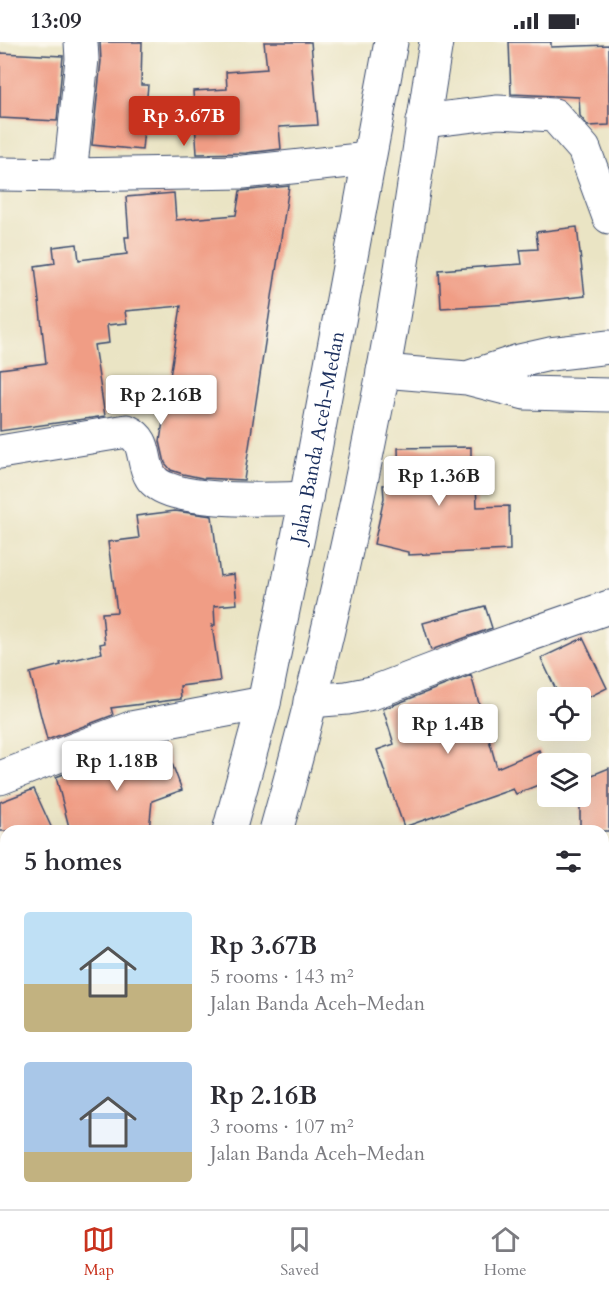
<!DOCTYPE html>
<meta charset="utf-8">
<style>
:root{--surface:#fff;--page:#f2f2f3;--text:#2b2b33;--muted:#7c7c81;--line:#e1e1e2;--accent:#c8321e}
body{margin:0;font-family:Cardo,serif;background:var(--page);color:var(--text);height:100vh;display:flex;flex-direction:column;font-size:22px;white-space:nowrap}
*{box-sizing:border-box;margin:0}
p{font-size:20px;color:var(--muted)}
.icon{flex:none;width:33px;height:33px;fill:none;stroke:currentColor;stroke-width:2;stroke-linecap:round;stroke-linejoin:round}
.map{position:relative;flex:1;overflow:hidden}
.side{position:absolute;left:0px;top:783px;width:609px;height:384px;display:flex;flex-direction:column;background:var(--surface);border-radius:18px 18px 0 0;box-shadow:0 6px 24px #0002}
.side>*{flex:none}
.tools{position:absolute;left:537px;top:645px;display:grid;gap:12px}
.tools a{display:grid;place-items:center;width:54px;height:54px;border-radius:6px;background:var(--surface);box-shadow:0 6px 24px #0002;font-size:30px}
.price{position:absolute;translate:-50% -51px;padding:0 14px;border-radius:6px;background:#fff;color:#222;font-size:20px;line-height:39px;filter:drop-shadow(0 2px 3px #0008)}
.price::after{content:'';position:absolute;left:50%;top:36px;width:18px;height:14px;margin-left:-9px;background:inherit;clip-path:polygon(0 0,100% 0,50% 100%)}
.price.current{background:var(--accent);color:#fff}
ul{padding:0;list-style:none}
li{display:flex;align-items:center;gap:18px;height:150px;padding:0 24px}
li span{display:grid;place-items:center;flex:none;width:168px;height:120px;border-radius:6px;color:#555}
li>.icon{margin-inline-start:auto}
span .icon{width:72px;height:72px;fill:#fffc;stroke-width:1}
li b{font-size:26px}
h2{display:flex;justify-content:space-between;align-items:center;height:72px;padding:0 24px;font-size:26px}
.status{display:flex;justify-content:space-between;align-items:center;height:42px;padding:0 30px;background:var(--surface);direction:ltr}
.status svg{height:16px;fill:currentColor}
.tabs{display:flex;justify-content:space-around;align-items:center;height:84px;border-top:2px solid var(--line);background:var(--surface);font-size:16px;color:var(--muted)}
.tabs a{display:grid;justify-items:center;gap:3px}
.tabs .current{color:var(--accent)}
.map>svg:first-child{display:block}
</style>
<div class="status"><b>13:09</b><svg viewBox="0 0 49 12"><path d="M0 12V9h3v3zM5 12V6h3v6zM10 12V3h3v9zM15 12V0h3v12zM26 1h20v11H26zM47 4h2v5h-2z"/></svg></div>
<div class="map">
<svg width="609" height="1167" viewBox="0 0 609 1167">
<rect width="100%" height="100%" fill="#fbf7ec"/>
<filter id="ink" filterUnits="userSpaceOnUse"><feTurbulence type="fractalNoise" baseFrequency=".0167" numOctaves="2"/><feDisplacementMap in="SourceGraphic" scale="12" xChannelSelector="R" yChannelSelector="G"/><feConvolveMatrix kernelMatrix="1 2 1 2 8 2 1 2 1" color-interpolation-filters="sRGB"/></filter>
<filter id="wash" filterUnits="userSpaceOnUse"><feTurbulence type="fractalNoise" baseFrequency=".008" numOctaves="4" result="noise"/><feDisplacementMap in="SourceGraphic" scale="24" xChannelSelector="R" yChannelSelector="G"/><feGaussianBlur stdDeviation="1.35" result="paint"/><feColorMatrix in="noise" values="0 0 0 0 0 0 0 0 0 0 0 0 0 0 0 0 0 1.4 0 .05"/><feComposite in="paint" operator="in"/></filter>
<g filter="url(#wash)">
<rect width="100%" height="100%" fill="#eae4c4"/>
<g id="blocks">
<path fill="#f09d85" d="M100 0H142L141 43H148L142 108 92 103 101 19Z
M264 0H311L318 83 279 85 281 107 246 111 197 112 193 49 227 47 226 30 267 27Z
M509 0H551V5L609 3V83L588 84 580 74 579 55 511 52Z
M0 11 63 14 57 79 0 76Z
M289 144 244 438 202 436 183 432 171 428 165 421 160 399 181 264 125 269 127 281 107 283 109 301 94 303 105 374 0 389V327L46 321 35 224 55 221 53 205 77 202 79 218 127 212 125 195H129L126 155 174 151 176 178 236 173 240 149Z
M577 185 585 254 511 262 441 266 439 228 522 222 520 208 538 207 536 190Z
M471 405V440H476L477 465 509 464 510 508 408 513V510L374 502 384 456 383 443 399 442 398 406Z
M175 469 212 474 220 534 234 532 237 562 214 564 215 583H212L220 639 180 644 181 657 111 666 113 673 47 698 30 631 61 623 60 621 102 611 100 602 105 601 102 571 117 570 108 500 139 496 136 474Z
M485 564 492 586 431 608 423 581Z
M583 596 607 646 587 656H560L541 616Z
M471 633 497 726 539 708 548 727V739L516 752 513 747 404 785 377 708 394 702 383 667Z
M165 703 182 748 152 759 149 789H70L56 735 121 710 123 719Z
M609 726V789H580V738Z
M34 747 53 789H0V760Z"/>
</g>
</g>
<g filter="url(#ink)">
<use href="#blocks" fill-opacity="0" stroke="#3a4a6d" stroke-width="1.5"/>
<g fill="none" stroke-linecap="round" stroke-linejoin="round">
<g stroke="#3a4a6d" stroke-width="35">
<path id="minor" d="M423 79 498 70 554 73 584 107 609 175
M0 132 70 133 243 130 369 117
M70 133 82 17 81 0
M383 329 467 336 525 351 609 353
M467 336 519 319 550 312 609 305
M0 410 127 389C149 399 140 417 151 435 167 463 276 457 306 456
M310 659 347 656 372 651 477 611 609 565
M0 736 131 686 264 661
M603 925 609 923
M0 1062 6 1058
M366 1161 368 1167"/>
</g>
<g stroke="#3a4a6d" stroke-width="35">
<g id="highway">
<path id="s1" d="M229 789 264 661 306 456 391 0"/>
<path d="M276 789C319 638 353 485 383 331 404 221 418 110 436 0"/>
<path d="M118 1167 119 1161"/>
<path d="M171 1167 173 1161"/>
</g>
</g>
<use href="#minor" stroke="#fff" stroke-width="33"/>
<use href="#highway" stroke="#fff" stroke-width="33"/>
</g>
</g>
<g text-anchor="middle" stroke-width="4.5" stroke-linejoin="round" paint-order="stroke">
<g font-size="20" fill="#1b2f5e" stroke="#fbf7ec">
<text dy="7" stroke="none"><textPath href="#s1" startOffset="404">Jalan Banda Aceh-Medan</textPath></text>
</g>
</g>
</svg>
<div class="tools">
<a><svg class="icon" aria-label="locate" viewBox="0 0 24 24"><circle cx="12" cy="12" r="6"/><path d="M12 2v4M12 18v4M2 12h4M18 12h4"/></svg></a>
<a><svg class="icon" aria-label="layers" viewBox="0 0 24 24"><path d="M12 4l9 5-9 5-9-5zM3 14l9 5 9-5"/></svg></a>
</div>
<b class="price current" style="left:184px;top:105px">Rp 3.67B</b>
<b class="price" style="left:161px;top:384px">Rp 2.16B</b>
<b class="price" style="left:439px;top:465px">Rp 1.36B</b>
<b class="price" style="left:448px;top:713px">Rp 1.4B</b>
<b class="price" style="left:117px;top:750px">Rp 1.18B</b>
<section class="side">
<h2>5 homes<svg class="icon" aria-label="filters" viewBox="0 0 24 24"><path d="M4 7h16M4 17h16"/><circle cx="9" cy="7" r="2"/><circle cx="15" cy="17" r="2"/></svg></h2>
<ul>
<li><span style="background:linear-gradient(#bfe0f5 60%,#c2b280 0)"><svg class="icon" aria-label="home" viewBox="0 0 24 24"><path d="M3 11l9-7 9 7M6 9v11h12V9"/></svg></span><div><b>Rp 3.67B</b><p>5 rooms · 143 m²</p><p>Jalan Banda Aceh-Medan</p></div></li>
<li><span style="background:linear-gradient(#a9c7e8 75%,#c2b280 0)"><svg class="icon" aria-label="home" viewBox="0 0 24 24"><path d="M3 11l9-7 9 7M6 9v11h12V9"/></svg></span><div><b>Rp 2.16B</b><p>3 rooms · 107 m²</p><p>Jalan Banda Aceh-Medan</p></div></li>
</ul>
</section>
</div>
<nav class="tabs">
<a class="current"><svg class="icon" aria-label="map" viewBox="0 0 24 24"><path d="M3 6l6-2 6 2 6-2v14l-6 2-6-2-6 2zM9 4v14M15 6v14"/></svg>Map</a>
<a><svg class="icon" aria-label="saved" viewBox="0 0 24 24"><path d="M7 4h10v16l-5-4-5 4z"/></svg>Saved</a>
<a><svg class="icon" aria-label="home" viewBox="0 0 24 24"><path d="M3 11l9-7 9 7M6 9v11h12V9"/></svg>Home</a>
</nav>
